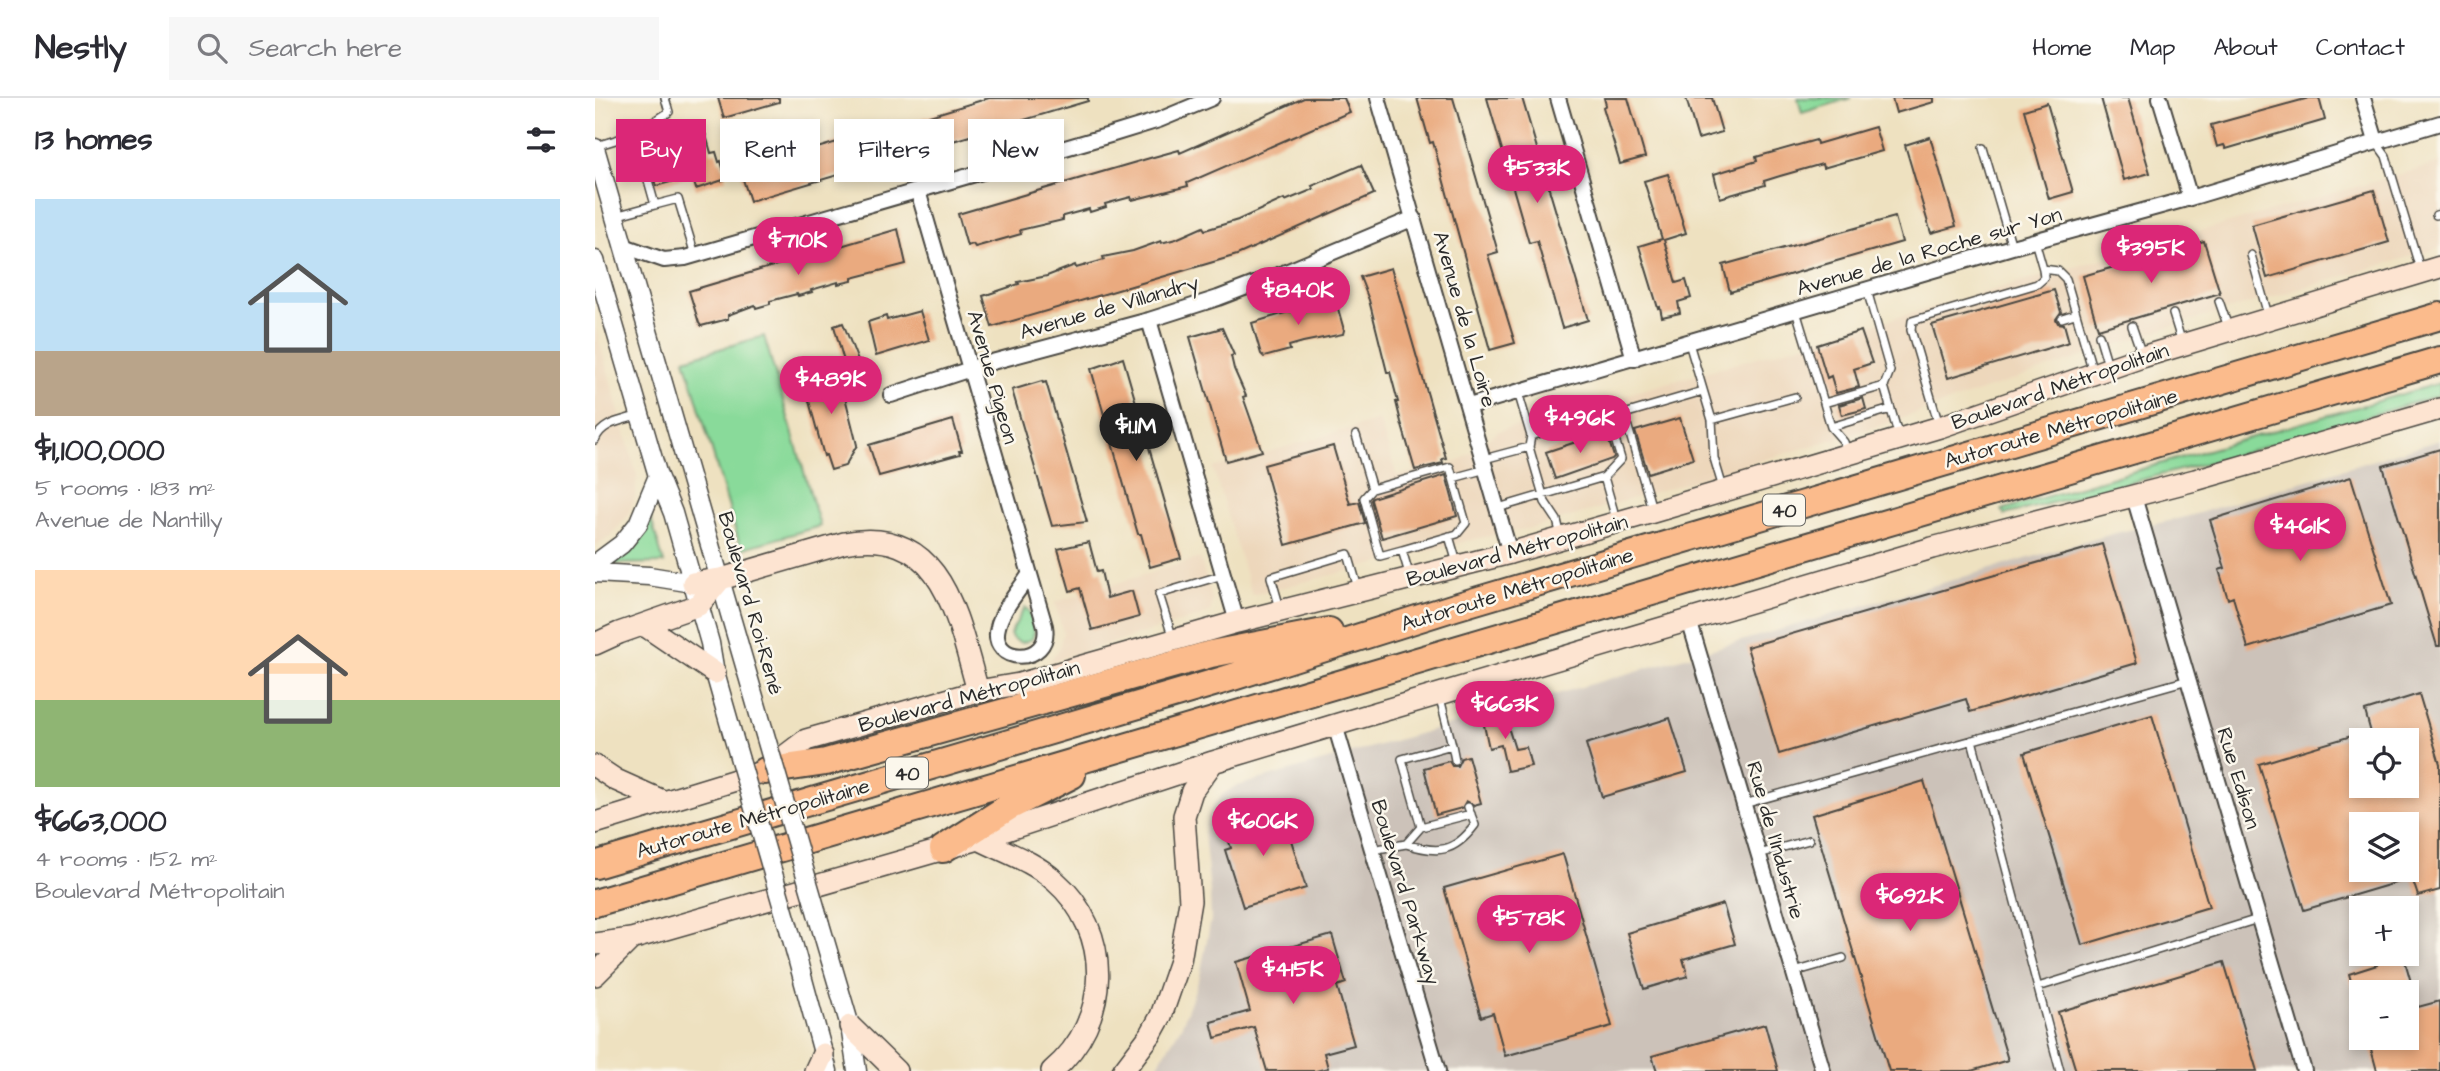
<!DOCTYPE html>
<meta charset="utf-8">
<style>
:root{--surface:#fff;--page:#f7f7f7;--text:#2b2b33;--muted:#7c7c81;--line:#e1e1e2;--accent:#db2777}
body{margin:0;font-family:"Architects Daughter",sans-serif;background:var(--page);color:var(--text);height:100vh;display:flex;flex-direction:column;font-size:26px;white-space:nowrap}
*{box-sizing:border-box;margin:0}
p{font-size:23px;color:var(--muted)}
.icon{flex:none;width:38px;height:38px;fill:none;stroke:currentColor;stroke-width:2;stroke-linecap:round;stroke-linejoin:round}
.map{position:relative;flex:1;overflow:hidden}
.side{display:flex;flex-direction:column;background:var(--surface);width:595px}
.side>*{flex:none}
.hud{position:absolute;left:21px;top:21px;width:665px;height:63px;display:flex;gap:14px}
.tools{position:absolute;left:1754px;top:630px;display:grid;gap:14px}
.tools a{display:grid;place-items:center;width:70px;height:70px;border-radius:0px;background:var(--surface);box-shadow:0 4px 10px #0003;font-size:35px}
.price{position:absolute;translate:-50% -60px;padding:0 16px;border-radius:24px;background:var(--accent);color:#fff;font-size:23px;line-height:46px;filter:drop-shadow(0 2px 4px #0008)}
.price::after{content:'';position:absolute;left:50%;top:42px;width:21px;height:16px;margin-left:-10px;background:inherit;clip-path:polygon(0 0,100% 0,50% 100%)}
.price.selected{background:#222;color:#fff}
ul{padding:0;list-style:none}
li{display:grid;align-content:center;gap:14px;height:371px;padding:0 35px}
li span{display:grid;place-items:center;height:217px;border-radius:0px;color:#555}
li>.icon{margin-inline-start:auto}
span .icon{width:126px;height:126px;fill:#fffc;stroke-width:1}
li b{font-size:30px}
h2{display:flex;justify-content:space-between;align-items:center;height:84px;padding:0 35px;font-size:30px}
.tag{padding:0 24px;border-radius:0px;background:var(--surface);box-shadow:0 4px 10px #0003;font-size:24px;line-height:63px}
.tag.selected{background:var(--accent);color:#fff}
header{display:flex;align-items:center;gap:42px;box-sizing:border-box;height:98px;padding:0 35px;background:var(--surface);border-bottom:2px solid var(--line)}
header strong{font-size:33px}
nav{display:flex;gap:38px;margin-inline-start:auto;font-size:24px}
.search{width:490px;height:63px;background:var(--page);display:flex;align-items:center;gap:18px;box-sizing:border-box;padding:0 24px;border-radius:0px;color:var(--muted);font-size:26px}
main{display:flex;flex:1;min-height:0}
.map>svg:first-child{display:block}
</style>
<header>
<strong>Nestly</strong>
<div class="search"><svg class="icon" aria-label="search" viewBox="0 0 24 24"><circle cx="10" cy="10" r="6"/><path d="M15 15l6 6"/></svg>Search here</div>
<nav><a>Home</a><a>Map</a><a>About</a><a>Contact</a></nav>
</header>
<main>
<section class="side">
<h2>13 homes<svg class="icon" aria-label="filters" viewBox="0 0 24 24"><path d="M4 7h16M4 17h16"/><circle cx="9" cy="7" r="2"/><circle cx="15" cy="17" r="2"/></svg></h2>
<ul>
<li><span style="background:linear-gradient(#bfe0f5 70%,#b9a48a 0)"><svg class="icon" aria-label="home" viewBox="0 0 24 24"><path d="M3 11l9-7 9 7M6 9v11h12V9"/></svg></span><div><b>$1,100,000</b><p>5 rooms · 183 m²</p><p>Avenue de Nantilly</p></div></li>
<li><span style="background:linear-gradient(#ffd9b3 60%,#8fb573 0)"><svg class="icon" aria-label="home" viewBox="0 0 24 24"><path d="M3 11l9-7 9 7M6 9v11h12V9"/></svg></span><div><b>$663,000</b><p>4 rooms · 152 m²</p><p>Boulevard Métropolitain</p></div></li>
</ul>
</section>
<div class="map">
<svg width="1845" height="973" viewBox="0 0 1845 973">
<rect width="100%" height="100%" fill="#fbf7ec"/>
<filter id="ink" filterUnits="userSpaceOnUse"><feTurbulence type="fractalNoise" baseFrequency=".0143" numOctaves="2"/><feDisplacementMap in="SourceGraphic" scale="14" xChannelSelector="R" yChannelSelector="G"/><feConvolveMatrix kernelMatrix="1 2 1 2 8 2 1 2 1" color-interpolation-filters="sRGB"/></filter>
<filter id="wash" filterUnits="userSpaceOnUse"><feTurbulence type="fractalNoise" baseFrequency=".00686" numOctaves="4" result="noise"/><feDisplacementMap in="SourceGraphic" scale="28" xChannelSelector="R" yChannelSelector="G"/><feGaussianBlur stdDeviation="1.57" result="paint"/><feColorMatrix in="noise" values="0 0 0 0 0 0 0 0 0 0 0 0 0 0 0 0 0 1.4 0 .05"/><feComposite in="paint" operator="in"/></filter>
<g filter="url(#wash)">
<rect width="100%" height="100%" fill="#eee1c0"/>
<path fill="#edd7bb" d="M1845 65V150L1571 230 1284 328 941 429 884 440 657 497 618 370 784 322 802 378 865 363 903 333Z
M0 228 42 378 40 399 32 419 15 438 0 448Z
M605 460 617 501 616 512 612 516 454 564 464 551 468 535 460 504Z"/>
<path fill="#ccc2b9" fill-rule="evenodd" d="M1845 342V973H559L587 927 605 878 616 822 615 793 609 736 612 722 618 709 627 697 639 689 1521 435 1591 419ZM1766 642H1811V688H1766ZM1766 726H1811V772H1766ZM1766 810H1811V856H1766ZM1766 894H1811V940H1766Z"/>
<path fill="#89da9a" stroke="#5a8262" stroke-width="2" d="M1203 0H1256L1207 15Z
M169 238 225 428 146 451 90 261Z
M1845 285V297L1635 359 1409 417 1407 412 1443 401Z
M56 421 69 465 15 466 40 447Z
M430 509C437 515 442 532 437 541L427 545 418 541 415 536Z"/>
<g id="blocks">
<path fill="#eaaa7f" fill-rule="evenodd" d="M123 0H184V4L129 20Z
M394 0H493V3L155 103 144 69 174 61 175 64 190 60 218 48 219 51 249 42 248 40 263 35 264 38 279 34 293 30 292 27 307 22 308 26Z
M709 0H749L755 14 592 85 593 88 537 102 536 99 510 106 511 109 495 114 494 111 468 118V122L425 132 426 136 380 149 378 146 372 148 363 116 555 60 584 52 585 55Z
M822 0H858L903 154 893 157 920 245 895 252 838 44 835 45Z
M892 0H927L993 222 967 230 942 143 934 145Z
M1009 0H1033L1050 59 1025 66 1008 9 1011 7Z
M1091 0H1117L1127 34 1103 41Z
M1297 0H1339V4L1301 15Z
M1506 0H1533L1555 75 1529 82Z
M1714 0H1724L1730 22 1631 51 1629 47 1622 49 1616 27Z
M1452 5 1478 94 1454 101 1429 12Z
M102 29 105 39 111 37 116 55 121 54 124 64 126 63 131 81 101 91 97 78 61 88 54 63 85 54 81 38Z
M1280 29 1287 53 1228 70 1227 66 1185 78 1169 83 1170 87 1125 100 1119 76 1162 63 1161 59 1221 42 1222 46Z
M1335 39 1361 128 1336 135 1310 47Z
M766 67 779 96 642 157 397 229 388 198 424 186 423 184 452 178 480 167 481 170 509 162 508 159 538 153 566 143V145L581 141 608 129 610 132 643 122 689 101 690 103 719 91 717 88Z
M1073 76 1091 135 1069 142 1081 185 1091 182 1096 200 1083 204 1085 215 1067 219 1065 209 1063 210 1044 148 1067 141 1049 83Z
M1779 92 1794 144 1672 180 1657 127Z
M1300 119 1307 144 1135 194 1128 167Z
M303 131 311 166 257 180V183L243 186V184L216 192 217 194 203 198 202 196 175 203V206L161 210 160 207 133 217V221L106 228 104 225 94 193Z
M1609 143 1625 195 1503 231 1488 178Z
M796 170 851 360 847 361 848 365 820 372 806 324 801 304H803L795 274H792L774 202 765 179Z
M1459 192 1466 214 1461 221 1463 225 1469 226 1474 244 1353 280 1337 227Z
M740 200 749 232 748 236 708 244 694 248 695 252 669 259 666 256 657 225Z
M325 213 334 242 281 258 273 224 291 218 292 222Z
M248 225 263 263 250 267 239 228Z
M627 230 639 257 636 258 639 271 651 298 648 299 667 353 631 363 595 239Z
M1266 233 1277 265 1259 271 1264 289 1241 295 1236 278 1232 280 1222 247Z
M528 260 586 460 555 469 546 436H543L538 419 496 271Z
M242 267 262 347 250 368 236 372 231 357 229 358 208 281 212 280V276Z
M447 283 448 285 451 284 492 424 457 428 417 292Z
M1268 300 1271 311 1247 317 1244 307Z
M1085 320 1098 361 1053 375 1040 333Z
M358 322 367 353H364L365 356 284 378 274 347Z
M1011 334 1019 359 1017 361 960 381 951 354Z
M738 348 755 406 764 404 770 425 691 447 669 367Z
M1845 351V548H1842L1788 368Z
M851 377 862 418 787 440 776 402 777 400Z
M1756 379 1796 507 1653 550 1638 499 1633 501 1624 472 1630 470 1615 422Z
M494 444 502 474 506 473 512 500 537 493 544 519 497 532 485 490 475 493 463 451Z
M1507 446 1542 565 1375 614 1371 601 1184 656 1152 549Z
M1824 596 1845 666V792L1823 798 1817 780 1709 812 1664 666 1766 635V688H1811V642H1778L1770 613ZM1766 726H1811V772H1766Z
M908 613 920 651 931 649 936 668 912 673 906 647 894 650 887 618Z
M1557 617 1614 809 1487 847 1429 655Z
M1075 620 1092 674 1007 699 991 646Z
M873 658 886 705 879 707 871 703 867 710 841 717 829 670 854 663 857 668H862L866 660Z
M1329 683 1413 962 1376 973H1294L1217 717Z
M686 710 711 790 648 809 630 752 636 750 629 728Z
M968 756 1017 928 910 958 898 915 886 919 849 790Z
M1128 806 1140 846 1088 861 1093 878 1049 891 1032 835Z
M737 837 751 885 742 888 759 947 729 955 733 970 721 973H672L659 929 620 940 616 924 655 913 641 864Z
M1779 856H1808L1823 909 1845 903V973H1782L1773 940H1811V894H1759L1754 876 1782 867Z
M1629 864 1662 973H1481L1463 914Z
M1170 926 1183 973H1062L1057 958Z"/>
</g>
</g>
<g filter="url(#ink)">
<use href="#blocks" fill-opacity="0" stroke="#484641" stroke-width="2"/>
<g fill="none" stroke-linecap="round" stroke-linejoin="round">
<g stroke="#484641" stroke-width="10">
<path id="service" d="M40 36 74 14 70 0
M1781 44 1791 58 1825 171
M1 48 40 36 60 107 20 118
M1388 50 1417 149
M60 107 83 101 100 157
M1841 117 1845 116
M1440 143 1448 171 1463 173 1471 181 1498 274
M1656 157 1673 217
M1272 192 1295 273 1289 288 1304 339
M1624 203 1633 229
M1201 213 1229 305
M1578 216 1587 245
M1467 220 1480 216
M1537 228 1547 257
M1504 237 1513 267
M1094 245 1117 322 1119 360 1128 390
M923 294 936 338 934 349 950 404 962 422 966 438
M1117 322 1200 299
M1344 327 1316 232 1317 223 1442 186 1449 180 1448 171
M1236 329 1296 311
M761 337 777 391 769 400 785 458 807 452
M936 338 1012 315 1026 361 1009 379
M0 342C7 324 27 323 45 317
M1252 355 1249 344 1236 329 1229 305 1289 288
M889 361 934 349
M777 391 855 369 858 380
M903 410 1009 379 1021 421
M1057 411 1029 316 1108 293
M854 438 862 465
M815 479 807 452 862 436 871 425 858 380 891 371
M685 510 676 479 753 456 763 490
M578 541 564 496 628 477
M1377 642 1465 973
M857 647 860 662
M1149 706 1593 582
M826 729 876 716
M811 746C843 756 859 755 880 727L873 709
M777 752 811 746 826 729 807 661 857 647 845 600
M1164 756 1214 742
M1199 874 1248 860
M1443 889 1663 821"/>
</g>
<g stroke="#484641" stroke-width="18">
<path id="minor" d="M783 0 915 455
M963 0 1039 261
M1565 0 1595 100
M1768 0 1781 43
M323 93 450 528C457 568 393 567 403 529 407 511 424 493 434 477
M29 148 69 162 90 160 515 37 564 22 617 0
M554 222 642 524
M296 297 397 264 554 222 623 200 686 176 819 120
M874 308 1417 149 1595 100 1845 25
M1539 399 1709 973
M1094 522 1228 973
M740 627 843 973"/>
</g>
<g stroke="#484641" stroke-width="21">
<path id="tertiary" d="M0 50 168 630
M0 162 63 378 78 415 115 545 120 575 138 638
M0 466 27 446 43 426 63 378
M0 475 54 478 98 485
M225 826 255 928 262 973
M195 834 233 973"/>
</g>
<g stroke="#484641" stroke-width="24">
<path id="secondary" d="M98 485 126 481 249 445C349 426 362 521 383 593
M49 527 120 575
M0 546 24 535 104 507 126 481
M0 668 21 682 70 704
M0 725 170 673 211 642 383 593 424 586 642 524 915 455 1058 414 1345 329 1547 259 1845 169
M384 741C409 754 438 763 459 782 518 833 517 923 457 973
M0 846 36 841 384 741 618 664 740 627 1337 450 1600 382 1845 311
M0 877 36 841
M255 928 301 973
M220 973 228 956
M528 973 556 936 566 918 585 863 595 803 589 718 597 693 618 664"/>
</g>
<g stroke="#484641" stroke-width="30">
<path id="motorway" d="M170 673 231 664 616 556 734 533
M348 751 412 710 477 677
M0 767 625 583 860 509 1845 218
M0 805 1845 262"/>
</g>
<use href="#service" stroke="#fff" stroke-width="7"/>
<use href="#minor" stroke="#fff" stroke-width="14"/>
<use href="#tertiary" stroke="#fff" stroke-width="18"/>
<use href="#secondary" stroke="#fde4d1" stroke-width="21"/>
<use href="#motorway" stroke="#fbbb8c" stroke-width="26"/>
<g stroke="#484641" stroke-width="21" stroke-linecap="butt">
<path id="tertiary-bridge" d="M168 630 225 826
M138 638 195 834"/>
</g>
<use href="#tertiary-bridge" stroke="#fff" stroke-width="18"/>
</g>
</g>
<g text-anchor="middle" stroke-width="5" stroke-linejoin="round" paint-order="stroke">
<g fill="#fbf7ec" stroke="#696865" stroke-width="2">
<rect x="1168" y="396.5" width="42" height="31" rx="5"/>
<rect x="291" y="659.5" width="42" height="31" rx="5"/>
</g>
<g font-size="19" font-weight="bold" fill="#2b2b2b">
<text x="1189" y="419">40</text>
<text x="312" y="682">40</text>
</g>
<g font-size="21" fill="#2b2b2b" stroke="#fbf7ec">
<text transform="translate(1334 153) rotate(-16)" y="7">Avenue de la Roche sur Yon</text>
<text transform="translate(514 209) rotate(-16)" y="7">Avenue de Villandry</text>
<text transform="translate(870 221) rotate(74)" y="7">Avenue de la Loire</text>
<text transform="translate(398 279) rotate(74)" y="7">Avenue Pigeon</text>
<text transform="translate(1465 288) rotate(-19)" y="7">Boulevard Métropolitain</text>
<text transform="translate(1466 330) rotate(-16)" y="7">Autoroute Métropolitaine</text>
<text transform="translate(922 452) rotate(-15)" y="7">Boulevard Métropolitain</text>
<text transform="translate(922 491) rotate(-17)" y="7">Autoroute Métropolitaine</text>
<text transform="translate(156 505) rotate(74)" y="7">Boulevard Roi-René</text>
<text transform="translate(374 598) rotate(-15)" y="7">Boulevard Métropolitain</text>
<text transform="translate(1644 680) rotate(73)" y="7">Rue Edison</text>
<text transform="translate(158 720) rotate(-16)" y="7">Autoroute Métropolitaine</text>
<text transform="translate(1181 742) rotate(74)" y="7">Rue de l'Industrie</text>
<text transform="translate(811 794) rotate(73)" y="7">Boulevard Parkway</text>
</g>
</g>
</svg>
<div class="tools">
<a><svg class="icon" aria-label="locate" viewBox="0 0 24 24"><circle cx="12" cy="12" r="6"/><path d="M12 2v4M12 18v4M2 12h4M18 12h4"/></svg></a>
<a><svg class="icon" aria-label="layers" viewBox="0 0 24 24"><path d="M12 4l9 5-9 5-9-5zM3 14l9 5 9-5"/></svg></a>
<a>+</a>
<a>−</a>
</div>
<b class="price" style="left:942px;top:107px">$533K</b>
<b class="price" style="left:203px;top:179px">$710K</b>
<b class="price" style="left:1556px;top:187px">$395K</b>
<b class="price" style="left:703px;top:229px">$840K</b>
<b class="price" style="left:236px;top:318px">$489K</b>
<b class="price" style="left:985px;top:357px">$496K</b>
<b class="price selected" style="left:541px;top:365px">$1.1M</b>
<b class="price" style="left:1705px;top:465px">$461K</b>
<b class="price" style="left:910px;top:643px">$663K</b>
<b class="price" style="left:668px;top:760px">$606K</b>
<b class="price" style="left:1315px;top:835px">$692K</b>
<b class="price" style="left:934px;top:857px">$578K</b>
<b class="price" style="left:698px;top:908px">$415K</b>
<div class="hud">
<a class="tag selected">Buy</a>
<a class="tag">Rent</a>
<a class="tag">Filters</a>
<a class="tag">New</a>
</div>
</div>
</main>
